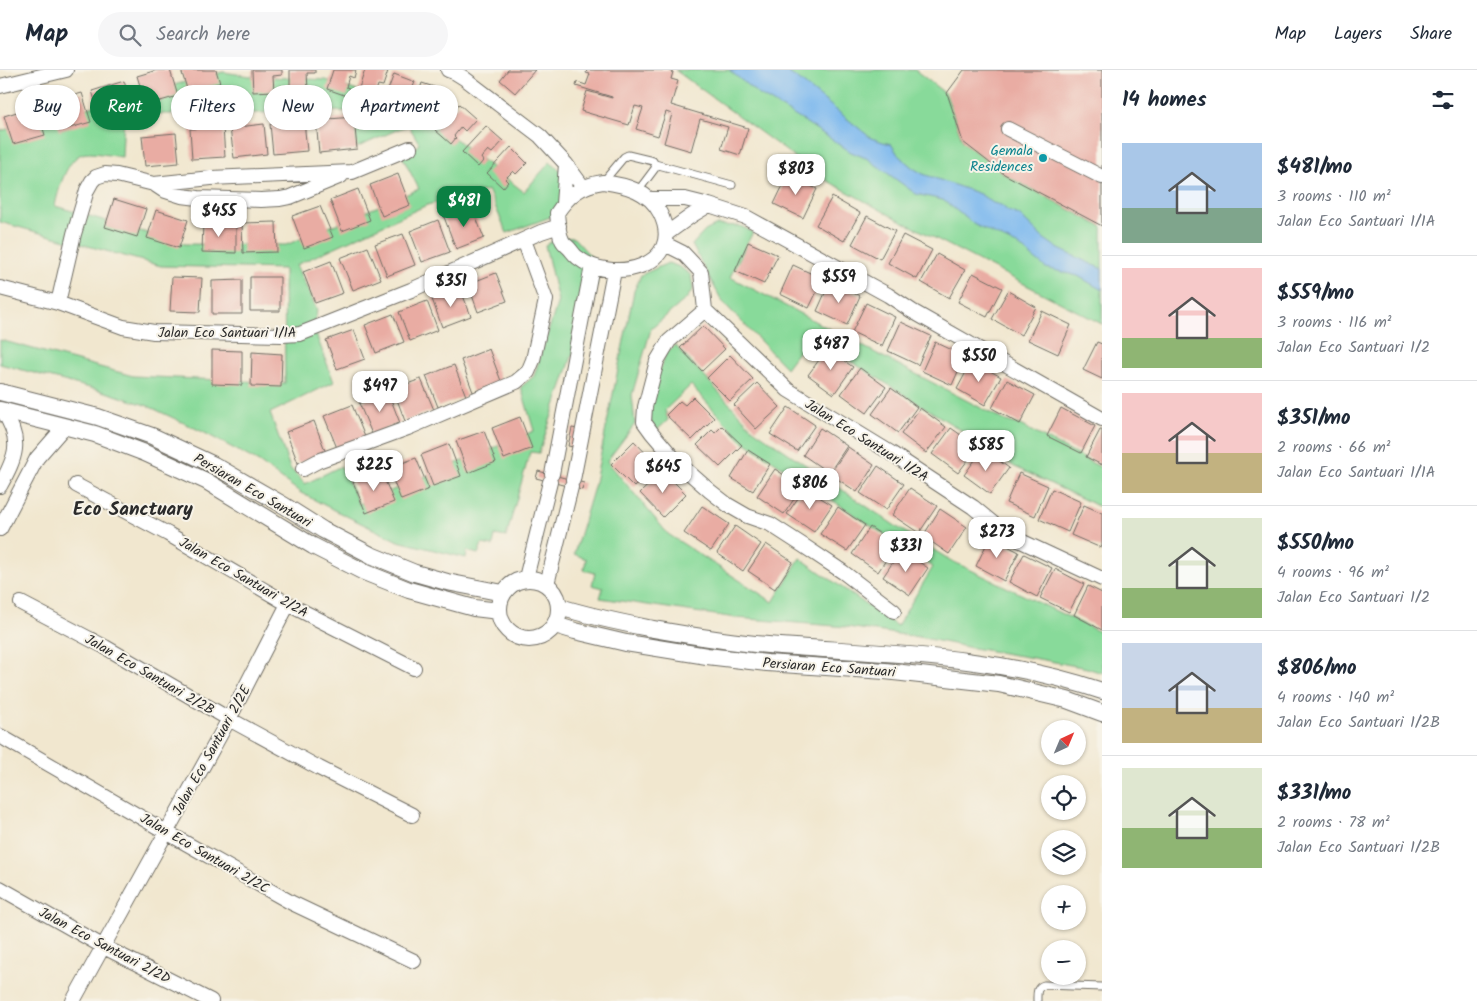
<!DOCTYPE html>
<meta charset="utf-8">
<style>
:root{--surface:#fff;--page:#f6f6f7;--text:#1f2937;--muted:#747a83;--line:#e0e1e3;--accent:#0b8043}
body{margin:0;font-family:Kalam,sans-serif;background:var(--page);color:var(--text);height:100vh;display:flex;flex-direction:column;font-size:19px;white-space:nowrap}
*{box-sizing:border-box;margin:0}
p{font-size:16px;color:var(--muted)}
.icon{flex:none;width:28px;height:28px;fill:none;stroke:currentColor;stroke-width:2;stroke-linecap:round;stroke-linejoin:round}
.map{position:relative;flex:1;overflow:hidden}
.sheet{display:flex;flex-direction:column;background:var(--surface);width:375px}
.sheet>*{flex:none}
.hud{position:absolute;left:15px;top:15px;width:475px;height:45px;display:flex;gap:10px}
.needle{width:32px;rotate:44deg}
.tools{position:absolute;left:1041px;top:650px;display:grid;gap:10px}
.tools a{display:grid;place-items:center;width:45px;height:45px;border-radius:50%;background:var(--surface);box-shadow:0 1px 4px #0004;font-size:25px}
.price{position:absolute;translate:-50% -42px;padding:0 11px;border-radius:10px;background:#fff;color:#222;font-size:16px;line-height:32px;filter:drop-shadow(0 1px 2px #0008)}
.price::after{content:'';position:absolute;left:50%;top:30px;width:15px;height:11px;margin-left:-8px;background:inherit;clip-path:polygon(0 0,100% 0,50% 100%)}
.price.current{background:var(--accent);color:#fff}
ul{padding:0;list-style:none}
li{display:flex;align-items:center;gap:15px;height:125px;padding:0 20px}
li+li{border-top:1px solid var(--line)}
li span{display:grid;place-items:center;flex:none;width:140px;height:100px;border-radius:0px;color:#555}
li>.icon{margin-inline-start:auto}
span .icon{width:60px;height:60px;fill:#fffc;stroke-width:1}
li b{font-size:21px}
h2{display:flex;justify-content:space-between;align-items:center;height:60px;padding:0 20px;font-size:21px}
.chip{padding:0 18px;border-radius:22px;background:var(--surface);box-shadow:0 1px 4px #0004;font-size:18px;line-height:45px}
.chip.current{background:var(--accent);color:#fff}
header{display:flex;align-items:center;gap:30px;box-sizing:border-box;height:70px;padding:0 25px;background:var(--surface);border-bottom:1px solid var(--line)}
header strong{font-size:24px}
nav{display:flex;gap:28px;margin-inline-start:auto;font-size:18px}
.search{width:350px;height:45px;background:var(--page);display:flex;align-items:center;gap:12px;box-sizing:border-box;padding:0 18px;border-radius:28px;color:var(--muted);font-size:19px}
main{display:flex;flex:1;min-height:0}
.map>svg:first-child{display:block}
</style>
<header>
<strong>Map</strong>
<div class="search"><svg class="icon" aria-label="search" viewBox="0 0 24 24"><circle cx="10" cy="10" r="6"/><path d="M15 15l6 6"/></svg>Search here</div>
<nav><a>Map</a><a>Layers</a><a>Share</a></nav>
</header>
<main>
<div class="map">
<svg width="1102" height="931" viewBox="0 0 1102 931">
<rect width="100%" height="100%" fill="#f7f3e8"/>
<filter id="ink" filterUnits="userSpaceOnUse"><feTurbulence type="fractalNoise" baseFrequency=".02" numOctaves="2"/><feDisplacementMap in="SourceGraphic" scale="10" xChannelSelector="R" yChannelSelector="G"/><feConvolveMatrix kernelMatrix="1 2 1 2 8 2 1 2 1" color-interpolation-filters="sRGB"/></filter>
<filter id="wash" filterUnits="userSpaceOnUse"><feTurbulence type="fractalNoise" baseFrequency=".0096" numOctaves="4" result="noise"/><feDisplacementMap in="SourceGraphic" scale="20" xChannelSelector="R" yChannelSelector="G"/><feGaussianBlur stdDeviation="1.12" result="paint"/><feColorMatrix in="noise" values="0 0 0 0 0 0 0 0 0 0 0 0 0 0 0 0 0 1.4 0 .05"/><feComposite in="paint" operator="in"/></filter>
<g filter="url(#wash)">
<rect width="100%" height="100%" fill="#f1e7cf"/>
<path fill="#88da9a" stroke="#5a8262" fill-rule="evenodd" d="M675 0H915L946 24 963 72 1004 104 1102 157V254L888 144 826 110Z
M223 2 250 6 326 10 425 45 524 122 550 92 568 107 556 145 507 163 488 120 427 135 296 195 317 240 314 259 334 312 270 343 290 398 305 414 341 396 359 434 534 361 521 317 534 306 558 231 545 175 562 167 574 168 595 191 597 213 539 383 530 382 506 467 495 465 493 476 482 474 478 484 467 481 466 488 398 471 336 441 301 423 259 392 203 362 148 336 109 323 0 294V270L133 306 285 313 284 199 161 196 0 152V61ZM352 41 356 78 401 58 409 56 419 73 416 78 402 86 419 119 286 175 185 174 55 136C58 121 66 90 82 84 91 81 112 86 122 87L124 44H210Z
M717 155 740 156 753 162 730 207 1006 351 1020 355 1102 398V438L1013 396 993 380 810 266 786 298 722 231 692 175 705 161Z
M668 193 680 197 691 205 693 219 687 228 651 259 632 325 635 354 607 391 668 464 773 532 800 488 897 556 933 497 740 369 691 315 665 340 668 350 657 360 652 354 649 346 651 326 666 283 675 275 753 359 894 455 950 490 1102 563V603L1087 598 1033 588 967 577 919 567 847 557 736 548 600 528 603 518 592 515 595 503 584 500 586 489 574 484 594 417 634 221 641 205Z"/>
<path fill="#7bb8ee" stroke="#53728c" d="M729 0H784L798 9 871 68 883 72 891 74 899 86 913 98 923 104 980 124 993 133 1001 135 1008 141 1019 145 1043 168 1059 179 1102 199V220L1078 206 1046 198 1019 176 975 155 943 130 916 124 868 89 851 82 805 52 758 24Z"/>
<g id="blocks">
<path fill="#e9aca3" d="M157 0H170L178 26 146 35 137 6Z
M181 0H216L220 13 188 22Z
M252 0H282V5L273 6 274 21 253 22Z
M290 0H315V3H307L308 19H290Z
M333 0H356L354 8 349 6 346 17 349 18 347 26 327 19Z
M365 0 388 1 383 16 378 15 375 25 378 27 376 34 356 27Z
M508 0H535L515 23 500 10Z
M587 0H668L673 2 671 9 678 11 671 35 748 58 740 85 721 79 728 57 700 49 691 81 664 73 672 44 666 42 658 66 636 59 643 38 635 36 629 55 581 41 587 21 612 28V27L576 16 577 12 586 15 590 4 586 3Z
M964 0H1102V156L1004 104 963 72 947 23Z
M394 4 415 12 409 27 405 25 401 35 405 37 402 44 382 36Z
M124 11 133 40 101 49 92 21Z
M422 13 443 20 438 35 434 34 430 44 434 46 431 53 411 46Z
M82 23 91 52 59 61 50 32Z
M459 34 476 49 465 61 461 57 454 66 456 68 451 74 435 60Z
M36 36 45 65 13 74 4 46Z
M354 47 357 79 319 83 316 50Z
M304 51 307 81 273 84 270 54Z
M264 54 267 84 234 88 230 58Z
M486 56 503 71 492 83 488 80 481 88 483 91 478 97 462 82Z
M223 57 225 87 192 89 190 59Z
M176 63 179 93 145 96 142 66Z
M511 77 527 93 516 104 513 101 505 109 508 112 503 118 487 103Z
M398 104 410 135 382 146 370 115Z
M788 105 817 119 803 148 774 134Z
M358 119 370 150 342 161 330 130Z
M832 127 860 143 844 171 816 155Z
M114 129 146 139 137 167 105 157Z
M320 136 333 167 304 178 292 146Z
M472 137 484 168 456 179 444 147Z
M156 140 188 150 179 178 147 168Z
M867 146 895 161 880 189 852 174Z
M438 150 450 182 422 192 410 161Z
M203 152 236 153V183L202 182Z
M276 152 277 182 243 183 242 153Z
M403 164 415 195 387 206 375 174Z
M903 165 932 180 917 209 888 193Z
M748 172 778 185 764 214 735 201Z
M368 177 381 209 353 220 340 188Z
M937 184 965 200 949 228 921 212Z
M331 191 343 223 315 233 303 202Z
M793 195 823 209 809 238 780 224Z
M496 203 507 231 478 242 468 214Z
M973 203 1002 218 987 247 958 232Z
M172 207 202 208 200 242 170 241Z
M250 207H280V241H250Z
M242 210V244H212V211Z
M830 212 860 226 847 255 817 241Z
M460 218 471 246 442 257 432 229Z
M1008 221 1036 237 1021 265 992 249Z
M427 231 438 260 410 271 399 242Z
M866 233 895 247 882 276 852 262Z
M1042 241 1071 255 1058 284 1028 270Z
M393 244 404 272 376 283 365 255Z
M901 252 931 266 918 295 888 281Z
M703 256 725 279 702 301 680 278Z
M354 260 365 289 337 299 326 270Z
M935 272 965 286 952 315 922 301Z
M1097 272 1102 274V309L1083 300Z
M489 279 501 311 473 322 461 290Z
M827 279 853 297 834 324 808 305Z
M212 280 242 281V315L212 314Z
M252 282 282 284 281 317 251 316Z
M730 285 753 309 730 331 707 308Z
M972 291 1001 307 985 335 957 319Z
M454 295 466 326 438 337 426 306Z
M860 298 886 317 867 343 841 324Z
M421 309 434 340 405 351 393 319Z
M1007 310 1035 325 1020 354 992 338Z
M757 313 780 337 756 359 734 335Z
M891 318 917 337 898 363 872 344Z
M388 322 400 353 372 364 359 333Z
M693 327 714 348 692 370 666 345 680 331 685 335Z
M352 335 365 367 337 378 324 346Z
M788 337 815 355 797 381 770 364Z
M920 338 946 357 926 383 901 364Z
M1061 338 1095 356 1081 383 1047 366Z
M520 347 532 378 504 389 492 358Z
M314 351 326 383 298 393 286 362Z
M722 356 742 375 720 397 697 375 712 360 715 363Z
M572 358 578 359 574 377 568 376Z
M820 358 847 376 829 403 803 385Z
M951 358 978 377 958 403 932 384Z
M1100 360H1102V395L1086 387Z
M484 361 496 392 468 403 456 371Z
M634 371 657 395 634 417 611 394Z
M449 374 461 406 433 416 421 385Z
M848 377 874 395 857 422 830 404Z
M983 379 1009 398 990 424 964 405Z
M748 380 770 394 753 421 731 408Z
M416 388 429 419 401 430 388 398Z
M878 396 904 414 886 440 860 423Z
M775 399 802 417 784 444 757 426Z
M381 401 394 432 366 443 353 412Z
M538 401 584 413 582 420 536 408Z
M663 401 686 424 663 447 640 423Z
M1019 403 1048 416 1035 446 1006 433Z
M805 418 832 435 814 462 787 444Z
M910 418 937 436 919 463 892 445Z
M1052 419 1081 432 1068 462 1039 449Z
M1084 435 1102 443V475L1101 478 1071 465Z
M702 436 729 454 711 481 684 463Z
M838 437 865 455 847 481 820 464Z
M940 439 967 457 949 484 923 466Z
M735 456 761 474 743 501 717 483Z
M870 457 896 475 878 502 852 484Z
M990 467 1019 482 1004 511 976 496Z
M766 474 793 492 775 519 748 501Z
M901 480 928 498 910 525 883 507Z
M1024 484 1052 498 1037 527 1009 512Z
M1055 499 1084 514 1069 542 1040 528Z
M1088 516 1102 523V560L1074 545Z"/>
</g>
</g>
<g filter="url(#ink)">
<use href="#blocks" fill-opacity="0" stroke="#706d64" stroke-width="1"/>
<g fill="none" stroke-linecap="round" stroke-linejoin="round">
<g stroke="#706d64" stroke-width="9">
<path id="service" d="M655 94 732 115
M603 112 624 87 628 85 653 91 656 97 638 121
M1037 931C1037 924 1036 917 1044 915L1102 917"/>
</g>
<g stroke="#706d64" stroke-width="16">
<path id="minor" d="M448 0 456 3 464 8 540 66 566 94 583 117
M0 16 66 0
M1008 59 1102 107
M603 112C626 115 649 121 660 143 687 197 611 215 577 187 574 185 572 181 569 178 567 176 563 173 562 170 558 162 558 151 557 143 568 126 581 115 603 112Z
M154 114 163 120 182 126 198 128 261 130 280 129 290 127 341 106
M650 129H685L709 135 746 147 888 225 912 241 1102 349
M563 134 566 94
M666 164 691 146 709 135
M665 174 683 183 701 202 705 240 788 320 891 383 973 437 1006 464 1102 509
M0 218 58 233 123 257 154 262 282 265 300 264 411 220 541 162 559 156
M58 233 74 164 87 120 92 111 96 107 105 104 117 105 154 114 211 108 352 102 410 78
M705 240 669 271 657 291 645 337 644 352 652 363 676 391 710 421 728 435 747 446 770 454 804 476 843 502 894 541
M303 399 318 391 408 358 516 312 528 302 533 290 546 230 524 170
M552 404 592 196
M573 410 614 201
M76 415 168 464 288 534 414 598
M0 416C16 387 23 371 3 341
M0 459 37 388 65 356
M526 508 550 412
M547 514 571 417
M21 533 105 577 229 649 319 698 412 745
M0 666 182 771 292 833 414 891
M0 818 104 877 211 931
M73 931 229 649 288 534"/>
</g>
<g stroke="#706d64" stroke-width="18">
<path id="tertiary" d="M0 322 98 347 152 366 214 395 285 436 323 460 371 485 415 503 447 512 503 523
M0 340 95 364 145 383 206 411 313 476 364 502 409 520 474 538 499 541
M499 539a30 30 0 1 1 60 0a30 30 0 1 1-60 0Z
M560 537C589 546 618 552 648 558 688 565 727 572 768 575 880 584 994 584 1102 621
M555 555 575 561 626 573 707 586 767 593 885 601 999 614 1067 630 1102 643"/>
</g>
<use href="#service" stroke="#fff" stroke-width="7"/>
<use href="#minor" stroke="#fff" stroke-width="14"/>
<use href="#tertiary" stroke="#fff" stroke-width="16"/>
</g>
</g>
<circle fill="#0f9aa8" stroke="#f7f3e8" stroke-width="2" cx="1043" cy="88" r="5"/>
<g text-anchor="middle" stroke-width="4" stroke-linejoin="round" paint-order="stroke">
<g font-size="14" fill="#0d838f" stroke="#f7f3e8" text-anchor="end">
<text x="1033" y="85">Gemala<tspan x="1033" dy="16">Residences</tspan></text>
</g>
<g font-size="14" fill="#2b2b2b" stroke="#f7f3e8">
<text x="227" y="267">Jalan Eco Santuari 1/1A</text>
<text transform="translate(867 370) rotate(32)" y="5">Jalan Eco Santuari 1/2A</text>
<text transform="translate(253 420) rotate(30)" y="5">Persiaran Eco Santuari</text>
<text transform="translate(244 507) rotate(30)" y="5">Jalan Eco Santuari 2/2A</text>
<text transform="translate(829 597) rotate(4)" y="5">Persiaran Eco Santuari</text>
<text transform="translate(150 604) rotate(30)" y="5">Jalan Eco Santuari 2/2B</text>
<text transform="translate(211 680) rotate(-61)" y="5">Jalan Eco Santuari 2/2E</text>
<text transform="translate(205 783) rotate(30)" y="5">Jalan Eco Santuari 2/2C</text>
<text transform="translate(105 875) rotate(28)" y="5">Jalan Eco Santuari 2/2D</text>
</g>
<g font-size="19" font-weight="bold" fill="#2b2b2b" stroke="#f7f3e8">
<text x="133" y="445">Eco Sanctuary</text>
</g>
</g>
</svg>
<div class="tools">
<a><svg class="needle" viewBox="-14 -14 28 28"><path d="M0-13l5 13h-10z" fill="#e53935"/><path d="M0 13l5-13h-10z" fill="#747a83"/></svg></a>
<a><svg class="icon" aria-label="locate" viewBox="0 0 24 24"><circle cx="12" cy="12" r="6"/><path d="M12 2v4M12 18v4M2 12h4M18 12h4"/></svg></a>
<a><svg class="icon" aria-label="layers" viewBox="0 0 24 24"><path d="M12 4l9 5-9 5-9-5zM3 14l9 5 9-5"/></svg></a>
<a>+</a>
<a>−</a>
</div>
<b class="price" style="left:796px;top:126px">$803</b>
<b class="price current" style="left:464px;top:158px">$481</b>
<b class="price" style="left:219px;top:168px">$455</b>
<b class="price" style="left:839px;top:234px">$559</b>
<b class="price" style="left:451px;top:238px">$351</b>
<b class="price" style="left:831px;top:301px">$487</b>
<b class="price" style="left:979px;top:313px">$550</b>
<b class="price" style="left:380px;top:343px">$497</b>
<b class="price" style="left:986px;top:402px">$585</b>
<b class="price" style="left:374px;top:422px">$225</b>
<b class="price" style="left:663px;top:424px">$645</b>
<b class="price" style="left:810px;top:440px">$806</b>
<b class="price" style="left:997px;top:489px">$273</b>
<b class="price" style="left:906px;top:503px">$331</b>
<div class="hud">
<a class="chip">Buy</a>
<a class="chip current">Rent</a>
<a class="chip">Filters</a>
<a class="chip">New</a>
<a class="chip">Apartment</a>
</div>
</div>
<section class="sheet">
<h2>14 homes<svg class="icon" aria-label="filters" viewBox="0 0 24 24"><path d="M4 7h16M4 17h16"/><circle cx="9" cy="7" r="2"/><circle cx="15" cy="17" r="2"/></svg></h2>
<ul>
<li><span style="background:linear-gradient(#a9c7e8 65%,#7fa58c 0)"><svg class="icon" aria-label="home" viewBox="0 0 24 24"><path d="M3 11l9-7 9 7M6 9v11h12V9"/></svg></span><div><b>$481/mo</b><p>3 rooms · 110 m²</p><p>Jalan Eco Santuari 1/1A</p></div></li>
<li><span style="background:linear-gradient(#f6c9c9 70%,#8fb573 0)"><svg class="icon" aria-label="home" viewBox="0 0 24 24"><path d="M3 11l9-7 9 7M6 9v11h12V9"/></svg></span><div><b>$559/mo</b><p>3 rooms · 116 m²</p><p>Jalan Eco Santuari 1/2</p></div></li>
<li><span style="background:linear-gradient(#f6c9c9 60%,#c2b280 0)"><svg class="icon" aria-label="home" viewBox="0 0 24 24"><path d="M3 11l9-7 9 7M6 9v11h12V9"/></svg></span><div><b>$351/mo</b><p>2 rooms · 66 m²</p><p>Jalan Eco Santuari 1/1A</p></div></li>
<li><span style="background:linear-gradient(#dfe7d0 70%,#8fb573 0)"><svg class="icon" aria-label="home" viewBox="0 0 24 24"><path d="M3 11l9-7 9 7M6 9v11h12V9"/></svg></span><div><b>$550/mo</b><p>4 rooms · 96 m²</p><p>Jalan Eco Santuari 1/2</p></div></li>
<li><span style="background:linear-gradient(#c9d6e8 65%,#c2b280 0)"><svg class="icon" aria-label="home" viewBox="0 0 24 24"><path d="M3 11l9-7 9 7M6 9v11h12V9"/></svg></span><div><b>$806/mo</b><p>4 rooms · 140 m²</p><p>Jalan Eco Santuari 1/2B</p></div></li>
<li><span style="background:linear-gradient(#dfe7d0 60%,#8fb573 0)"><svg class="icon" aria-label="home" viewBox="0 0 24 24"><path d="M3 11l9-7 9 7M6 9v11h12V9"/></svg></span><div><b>$331/mo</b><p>2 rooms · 78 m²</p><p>Jalan Eco Santuari 1/2B</p></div></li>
</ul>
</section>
</main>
